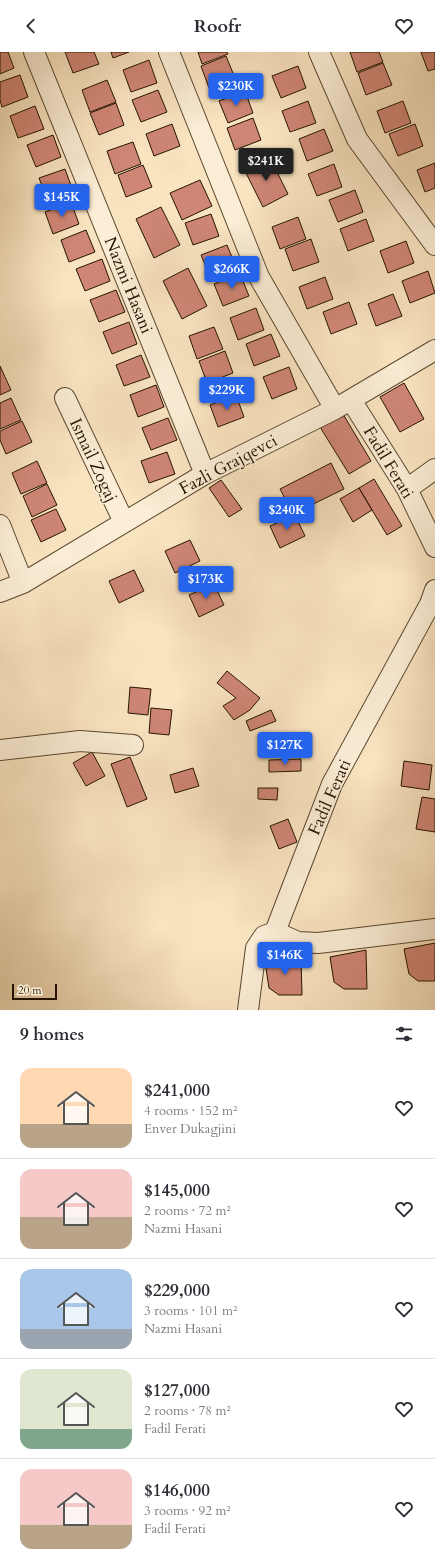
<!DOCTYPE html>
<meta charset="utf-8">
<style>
:root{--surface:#fff;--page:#f2f2f3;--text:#2b2b33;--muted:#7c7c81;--line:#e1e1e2;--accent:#2563eb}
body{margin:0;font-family:Cardo,serif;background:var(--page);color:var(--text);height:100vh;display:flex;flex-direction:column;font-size:15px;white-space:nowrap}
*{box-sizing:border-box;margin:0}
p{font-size:13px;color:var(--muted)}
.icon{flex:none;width:22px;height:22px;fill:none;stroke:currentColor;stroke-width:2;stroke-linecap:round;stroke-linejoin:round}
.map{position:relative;height:958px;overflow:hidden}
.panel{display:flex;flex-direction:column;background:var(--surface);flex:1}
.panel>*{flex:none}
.scale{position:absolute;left:12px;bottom:10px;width:45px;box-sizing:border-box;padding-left:4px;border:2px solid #261400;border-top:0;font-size:11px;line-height:14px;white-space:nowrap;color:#261400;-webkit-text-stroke:3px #fbedd6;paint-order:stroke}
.price{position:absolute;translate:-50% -34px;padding:0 9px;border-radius:4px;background:var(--accent);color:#fff;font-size:13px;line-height:26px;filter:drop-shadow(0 1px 2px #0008)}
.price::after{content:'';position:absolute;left:50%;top:24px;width:12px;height:9px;margin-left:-6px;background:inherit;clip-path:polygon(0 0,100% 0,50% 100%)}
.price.selected{background:#222;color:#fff}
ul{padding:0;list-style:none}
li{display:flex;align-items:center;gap:12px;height:100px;padding:0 20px}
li+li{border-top:1px solid var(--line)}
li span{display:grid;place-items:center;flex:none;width:112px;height:80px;border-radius:12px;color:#555}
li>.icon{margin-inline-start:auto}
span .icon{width:48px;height:48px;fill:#fffc;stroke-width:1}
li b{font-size:17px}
h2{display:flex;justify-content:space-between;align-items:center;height:48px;padding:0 20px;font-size:17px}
header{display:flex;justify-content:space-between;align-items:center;height:52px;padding:0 20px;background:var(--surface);font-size:18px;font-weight:700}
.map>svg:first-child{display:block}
</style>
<header><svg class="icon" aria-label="back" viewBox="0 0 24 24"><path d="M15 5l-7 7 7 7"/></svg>Roofr<svg class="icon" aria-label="heart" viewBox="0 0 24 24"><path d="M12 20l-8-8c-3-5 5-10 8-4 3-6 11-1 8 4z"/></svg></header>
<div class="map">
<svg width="435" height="958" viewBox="0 0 435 958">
<rect width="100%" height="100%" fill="#f9e4c0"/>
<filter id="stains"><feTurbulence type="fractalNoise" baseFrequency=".005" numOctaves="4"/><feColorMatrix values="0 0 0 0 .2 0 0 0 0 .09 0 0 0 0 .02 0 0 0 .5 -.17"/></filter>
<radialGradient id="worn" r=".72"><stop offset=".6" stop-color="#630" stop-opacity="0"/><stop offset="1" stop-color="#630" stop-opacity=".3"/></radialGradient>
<path fill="#cf8675" stroke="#261400" d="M0 0H8L14 16 0 22Z
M65 0H94L99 12 73 21Z
M111 0H129L113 6Z
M198 0H227L228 2 202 12Z
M350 0H379L383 10 357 20Z
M421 0H435V17L428 19Z
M226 4 235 26 209 36 201 14Z
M149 8 157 31 131 40 123 18Z
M383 11 392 33 366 43 358 21Z
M298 14 306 36 281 46 272 24Z
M20 23 28 45 2 55 0 48V30Z
M107 28 116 50 90 60 82 38Z
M158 38 167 60 141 70 132 48Z
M245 39 253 61 228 71 219 49Z
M308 49 316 71 290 80 282 59Z
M403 49 411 71 385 81 377 59Z
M116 51 124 73 99 83 90 61Z
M35 54 44 77 18 86 10 64Z
M253 66 261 88 235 98 227 76Z
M172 72 180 94 154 104 146 82Z
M415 72 423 94 398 104 389 82Z
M324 77 333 99 307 109 299 87Z
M53 83 61 105 36 115 27 93Z
M133 90 141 112 115 122 107 99Z
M269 104 288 142 263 155 244 117Z
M435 111V136L425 140 417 118Z
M334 112 342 135 317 144 308 122Z
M143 113 152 135 126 145 118 123Z
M65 117 73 139 48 149 39 126Z
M200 128 212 154 182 168 170 141Z
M355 138 363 160 338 170 329 148Z
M71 150 79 172 53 182 45 160Z
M161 155 180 193 154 206 136 167Z
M211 162 219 184 193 193 185 171Z
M298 165 306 187 280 197 272 175Z
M366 167 374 189 348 199 340 177Z
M86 178 95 200 69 210 61 188Z
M311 187 319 210 293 219 285 197Z
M406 189 414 211 388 221 380 199Z
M227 193 236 215 210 225 201 203Z
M102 207 110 229 85 239 76 217Z
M188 216 207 254 182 267 163 229Z
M428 219 435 241 410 251 402 229Z
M240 222 249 244 223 254 214 232Z
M325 225 333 247 307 257 299 235Z
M116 238 125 260 99 270 90 248Z
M393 242 402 264 376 274 368 252Z
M349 250 357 272 331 282 323 260Z
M256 256 264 278 238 288 230 266Z
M129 270 137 292 112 302 103 280Z
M214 275 223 297 197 307 189 284Z
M271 282 280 304 254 314 246 292Z
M225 299 233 321 207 331 199 309Z
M141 303 150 325 124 334 116 313Z
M0 314 11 338 0 343Z
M289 315 297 337 272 347 263 325Z
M404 331 424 367 400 380 380 345Z
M156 333 164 355 138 365 130 343Z
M236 343 244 365 218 375 210 353Z
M11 346 21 368 0 377V351Z
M343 362 371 409 349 422 320 375Z
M168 366 177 388 151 398 142 376Z
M22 369 32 390 6 402 0 388V379Z
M167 400 175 422 149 431 141 409Z
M37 409 47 431 21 442 12 421Z
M331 411 344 437 293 462 280 437Z
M374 427 402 474 387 483 359 436Z
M221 428 242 457 229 465 209 436Z
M47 432 57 453 32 465 23 444Z
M359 436 372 458 353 470 340 447Z
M56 457 66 478 41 490 31 468Z
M295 463 305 484 280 496 270 474Z
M190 488 200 509 175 521 165 499Z
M134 518 144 539 119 551 109 529Z
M214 532 224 553 199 565 189 543Z
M227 619 260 646 250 658 234 668 223 654 236 646 217 631Z
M130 635 151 637 148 663 128 661Z
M151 656 172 658 169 683 149 681Z
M271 658 276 669 250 679 246 669Z
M92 700 105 724 86 734 73 711Z
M130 705 147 747 127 755 111 712Z
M301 707V719L269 720V708Z
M404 709 432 713 429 738 401 734Z
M193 716 199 734 175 741 170 723Z
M258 736H278L277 748 258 747Z
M422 745 435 747V780L416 777Z
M288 767 297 790 279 797 270 774Z
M435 891V929H418L409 922 404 897Z
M366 898 367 937H344L334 930 330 905Z
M301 905 302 943H279L269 936 265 910Z"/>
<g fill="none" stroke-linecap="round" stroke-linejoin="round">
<g stroke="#5b4830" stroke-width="22">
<path id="minor" d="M34 0 205 422
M169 0 259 225 335 357
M319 0 357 87 435 193
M65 346 124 470
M351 348 407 437 435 495
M407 437 435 417
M0 473 23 531
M0 540 23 531 205 422 335 357 435 298
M0 698 80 689 133 693
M275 880 298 890 318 891 435 877
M248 958 256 896 264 884 275 880 332 732 430 552 435 538"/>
</g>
<use href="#minor" stroke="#fbedd6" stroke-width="20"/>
</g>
<g text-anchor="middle" stroke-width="3" stroke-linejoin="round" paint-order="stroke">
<g font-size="17" fill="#261400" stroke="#fbedd6">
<text transform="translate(129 233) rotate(68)" y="6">Nazmi Hasani</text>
<text transform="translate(94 408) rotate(65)" y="6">Ismail Zogaj</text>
<text transform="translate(389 410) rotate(59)" y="6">Fadil Ferati</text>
<text transform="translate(228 412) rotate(-28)" y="6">Fazli Grajqevci</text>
<text transform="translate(329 745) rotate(-66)" y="6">Fadil Ferati</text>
</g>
</g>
<rect width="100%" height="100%" filter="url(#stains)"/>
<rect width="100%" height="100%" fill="url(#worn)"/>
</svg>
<div class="scale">20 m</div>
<b class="price" style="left:236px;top:55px">$230K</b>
<b class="price selected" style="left:266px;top:130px">$241K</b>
<b class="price" style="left:62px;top:166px">$145K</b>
<b class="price" style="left:232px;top:238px">$266K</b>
<b class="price" style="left:227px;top:359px">$229K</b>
<b class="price" style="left:287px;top:479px">$240K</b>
<b class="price" style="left:206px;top:548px">$173K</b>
<b class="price" style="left:285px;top:714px">$127K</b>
<b class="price" style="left:285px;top:924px">$146K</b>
</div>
<section class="panel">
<h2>9 homes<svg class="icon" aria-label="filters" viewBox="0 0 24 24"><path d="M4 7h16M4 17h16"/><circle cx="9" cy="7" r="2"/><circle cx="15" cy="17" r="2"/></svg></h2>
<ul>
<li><span style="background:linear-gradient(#ffd9b3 70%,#b9a48a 0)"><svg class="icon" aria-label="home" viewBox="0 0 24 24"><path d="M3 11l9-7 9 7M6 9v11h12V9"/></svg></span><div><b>$241,000</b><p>4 rooms · 152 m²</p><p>Enver Dukagjini</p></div><svg class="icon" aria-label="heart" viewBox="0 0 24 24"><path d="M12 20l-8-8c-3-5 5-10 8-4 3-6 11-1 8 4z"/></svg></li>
<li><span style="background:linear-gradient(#f6c9c9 60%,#b9a48a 0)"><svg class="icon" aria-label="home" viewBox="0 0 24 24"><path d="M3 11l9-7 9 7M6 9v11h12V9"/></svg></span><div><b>$145,000</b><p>2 rooms · 72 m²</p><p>Nazmi Hasani</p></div><svg class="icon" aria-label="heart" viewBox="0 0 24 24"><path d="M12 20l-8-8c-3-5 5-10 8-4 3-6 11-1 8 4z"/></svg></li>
<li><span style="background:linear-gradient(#a9c7e8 75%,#9aa5b1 0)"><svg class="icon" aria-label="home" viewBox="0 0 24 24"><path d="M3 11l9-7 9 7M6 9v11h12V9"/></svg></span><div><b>$229,000</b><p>3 rooms · 101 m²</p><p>Nazmi Hasani</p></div><svg class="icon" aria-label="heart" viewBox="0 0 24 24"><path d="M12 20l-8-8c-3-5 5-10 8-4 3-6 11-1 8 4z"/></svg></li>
<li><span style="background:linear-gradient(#dfe7d0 75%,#7fa58c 0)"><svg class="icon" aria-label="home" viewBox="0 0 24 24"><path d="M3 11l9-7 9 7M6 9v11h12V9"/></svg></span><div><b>$127,000</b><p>2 rooms · 78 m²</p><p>Fadil Ferati</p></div><svg class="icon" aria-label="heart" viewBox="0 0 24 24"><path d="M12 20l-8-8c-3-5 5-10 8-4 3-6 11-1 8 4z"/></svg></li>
<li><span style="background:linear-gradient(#f6c9c9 70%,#b9a48a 0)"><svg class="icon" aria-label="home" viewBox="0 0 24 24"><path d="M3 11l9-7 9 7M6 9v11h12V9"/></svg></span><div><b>$146,000</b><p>3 rooms · 92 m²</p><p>Fadil Ferati</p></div><svg class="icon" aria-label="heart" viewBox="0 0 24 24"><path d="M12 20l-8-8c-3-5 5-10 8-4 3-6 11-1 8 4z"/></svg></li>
</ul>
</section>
